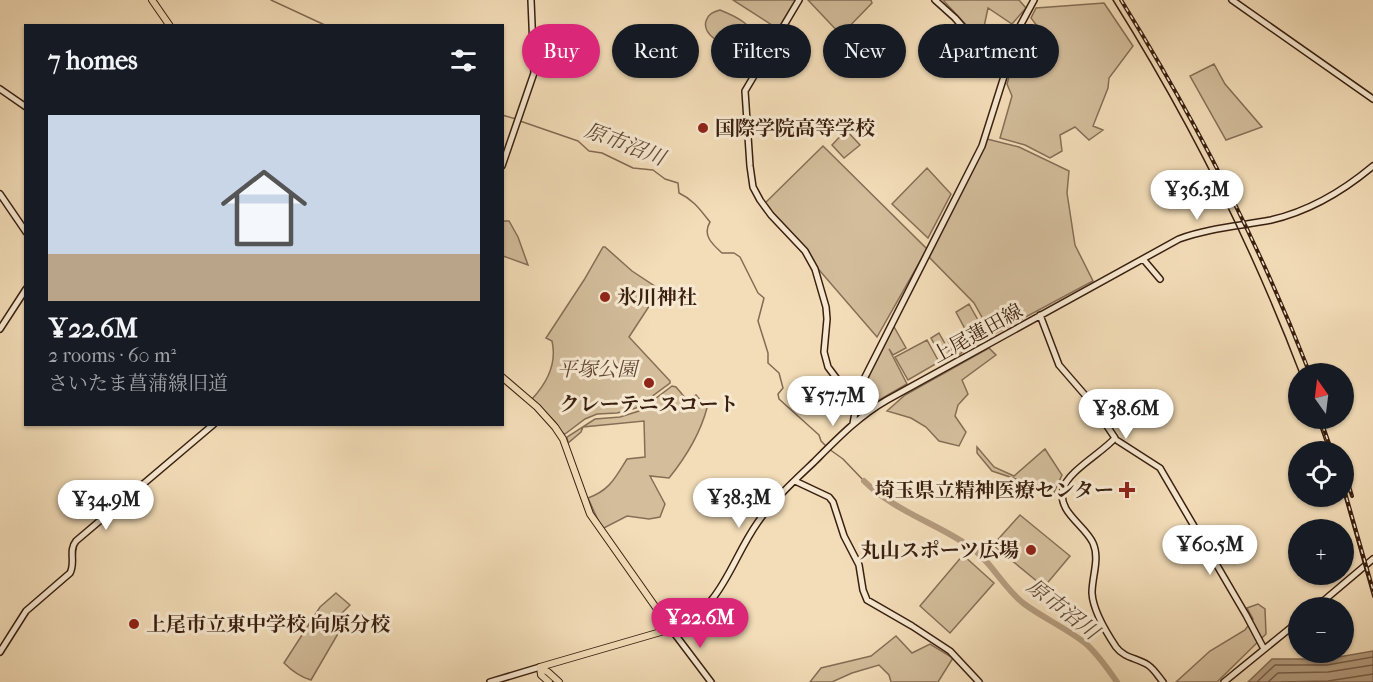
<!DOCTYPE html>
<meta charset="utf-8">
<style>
:root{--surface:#171b24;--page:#20242c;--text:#f1f3f6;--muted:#9ea1a6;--line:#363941;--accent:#db2777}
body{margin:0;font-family:"IM FELL French Canon","Noto Serif JP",serif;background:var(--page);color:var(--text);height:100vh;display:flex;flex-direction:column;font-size:22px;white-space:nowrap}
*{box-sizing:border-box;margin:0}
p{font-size:20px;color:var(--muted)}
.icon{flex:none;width:33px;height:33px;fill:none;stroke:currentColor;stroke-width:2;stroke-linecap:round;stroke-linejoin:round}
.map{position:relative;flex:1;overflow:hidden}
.side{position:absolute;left:24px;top:24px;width:480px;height:402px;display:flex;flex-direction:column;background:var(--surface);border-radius:0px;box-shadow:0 2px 4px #0004}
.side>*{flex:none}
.top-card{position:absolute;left:522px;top:24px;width:570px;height:54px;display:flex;gap:12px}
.needle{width:39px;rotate:346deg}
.tools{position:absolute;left:1288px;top:363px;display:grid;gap:12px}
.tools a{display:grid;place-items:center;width:66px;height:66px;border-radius:50%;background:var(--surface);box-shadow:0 2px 4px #0004;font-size:30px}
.price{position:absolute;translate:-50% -51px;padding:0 14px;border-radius:21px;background:#fff;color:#222;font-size:20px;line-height:39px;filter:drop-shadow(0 2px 3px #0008)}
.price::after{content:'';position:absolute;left:50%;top:36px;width:18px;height:14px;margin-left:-9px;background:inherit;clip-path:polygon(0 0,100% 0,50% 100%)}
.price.on{background:var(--accent);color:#fff}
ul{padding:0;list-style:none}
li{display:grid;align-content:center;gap:12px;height:318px;padding:0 24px}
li+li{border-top:2px solid var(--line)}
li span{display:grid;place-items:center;height:186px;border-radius:0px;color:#555}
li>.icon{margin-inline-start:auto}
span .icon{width:108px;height:108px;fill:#fffc;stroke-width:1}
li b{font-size:26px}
h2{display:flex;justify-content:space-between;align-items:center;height:72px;padding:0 24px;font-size:26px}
.tag{padding:0 21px;border-radius:27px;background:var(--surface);box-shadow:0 2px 4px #0004;font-size:21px;line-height:54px}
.tag.on{background:var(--accent);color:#fff}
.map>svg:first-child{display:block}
</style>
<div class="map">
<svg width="1373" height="682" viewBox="0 0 1373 682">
<rect width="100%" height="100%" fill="#f3ddb8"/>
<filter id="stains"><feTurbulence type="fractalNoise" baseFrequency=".00333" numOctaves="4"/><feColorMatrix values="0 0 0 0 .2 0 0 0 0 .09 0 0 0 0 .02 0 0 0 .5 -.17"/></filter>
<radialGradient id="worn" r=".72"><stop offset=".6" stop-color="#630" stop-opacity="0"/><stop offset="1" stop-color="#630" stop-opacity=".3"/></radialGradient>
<path fill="#d3bd9b" stroke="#866e56" stroke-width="1.5" d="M733 0H796L778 29Z
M808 0H871L872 3 841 35Z
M943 0H1019L1026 8 1012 24 988 8 981 41Z
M1104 3 1133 46 1109 78 1108 88 1093 126 1103 130 1089 140 1075 127 1060 135 1062 151 1050 158 1025 145 1000 138 1012 96 1007 84 1017 49 1039 56 1047 39 1031 18 1036 8Z
M720 10C735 16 757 26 757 44L752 50 743 53C731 47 701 38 706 21 708 14 713 12 720 10Z
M1214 64 1225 84 1262 127 1226 140 1190 76Z
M846 130 860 145 844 158 832 145Z
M987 139 1019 147 1069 171 1067 193 1075 245 1093 281 992 335 974 303 929 257Z
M823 146 927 249 877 337 763 205Z
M927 168 951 194 928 238 892 204Z
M502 221H509L518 237 528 265 503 256Z
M603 247H605L632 271 659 289V291L629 337 670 381V383L636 408 617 413 597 414 585 419 565 434 562 433 555 422 532 399C547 383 557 363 552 341L546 338 584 280Z
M969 304 987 336 973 344 956 312Z
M893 325 906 348 893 355 889 349 907 384 867 407 860 401 865 384Z
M960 331 969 347 960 354H954L947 339Z
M939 333 952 356 943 360 931 338Z
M927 340 939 362 908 380 895 357Z
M989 348 996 355 962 380 968 394 958 405 955 416 966 432 959 446 939 441 926 427 911 418 887 411 905 395Z
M672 386 676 387 687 400 696 395 707 408C700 434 686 457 669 478L650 476 665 504 660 517 649 519 627 516 602 529 588 498C610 490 615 478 627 459L645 457 644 421 583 427 581 432 568 443 567 437 595 419 620 417 639 411Z
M977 447 994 467 1014 476 1045 449 1062 475 1051 499 1016 479 992 471 977 453Z
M1020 515 1070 556 1044 587 993 545Z
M963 555 994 583 950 633 920 606Z
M336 593 350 605 342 613 339 632 311 680C300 677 292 671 284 663L320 607Z
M1258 604 1265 609 1266 634 1217 682H1176L1210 651 1245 630 1253 619 1247 608Z
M896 636 912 653 930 644 953 658 938 682H891L889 675 879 665 852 673 832 682H810L821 668 871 656Z"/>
<path fill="#b49c7f" stroke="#836a53" stroke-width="1.5" d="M1373 651V682H1248L1272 659H1327Z"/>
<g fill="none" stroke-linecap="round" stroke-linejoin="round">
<path stroke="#765e48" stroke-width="1.5" d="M1257 682 1275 665H1327L1373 657
M1268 682 1278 673 1328 672 1373 665
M1281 682 1328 681 1373 674"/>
<path stroke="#836a53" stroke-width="1.5" d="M271 0 327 26
M502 115 516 119
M520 121 578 141 589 151 602 153 633 168 653 170 665 179 678 183 679 193C694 200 701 211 710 222 702 235 712 244 722 253H734L740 257 758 293 764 298 758 321 768 353V363L779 373 783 388 778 394 779 399 819 435 821 441 826 446
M829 449 843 459 864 481"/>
<path stroke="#b49c7f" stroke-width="6" d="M864 481C894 511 936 523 969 546 991 561 1003 587 1023 603 1043 618 1066 628 1085 643 1098 654 1107 668 1117 682"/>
<g stroke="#391f10" stroke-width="8">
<path id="secondary" d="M799 0 745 91 750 166 753 187 760 200 771 215 805 251 815 269 826 307 827 319 824 352 828 367 837 379 859 391
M935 0 955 18 999 68 1005 72
M1232 0 1373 99
M0 89 26 107
M502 166 534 73 531 0
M0 194 26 232
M1143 259 1160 279
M1040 315 1059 365 1091 402 1115 438C1102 453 1068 471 1063 489 1057 512 1085 525 1093 543 1100 559 1092 576 1092 593 1093 611 1106 632 1116 647 1124 658 1137 658 1148 665 1154 669 1158 676 1163 682
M0 329 26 289
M853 424 857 401 865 377 982 146 1020 26 1034 0
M1118 441 1160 468 1246 615 1264 649
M795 481 829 497 833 502 844 536 859 565 863 590 867 600 912 626 950 651 979 682
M1315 608 1373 559
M0 652 26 611 70 573C76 562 68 551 76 541L214 424
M490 682 540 667
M711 682 671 629C723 609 729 563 758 522 773 500 795 480 814 462 837 439 859 416 887 400L1179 239C1209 228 1240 226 1271 220 1310 211 1342 192 1373 166
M1224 682 1299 621"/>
</g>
<g stroke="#391f10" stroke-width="8">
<path id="primary" d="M152 0 170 26
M502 377 537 407 555 427 563 439 590 514 671 629 540 667
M540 667 541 675 549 682
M540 668 548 672 559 682"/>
</g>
<use href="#secondary" stroke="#f7e9d1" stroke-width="5"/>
<use href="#primary" stroke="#f3ddb8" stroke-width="6"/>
<path stroke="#391f10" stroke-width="1.5" d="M1113 0C1187 118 1250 243 1300 374
M1317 418 1329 452
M1344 495 1373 597"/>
<g stroke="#391f10" stroke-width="4">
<path id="rail" d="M1121 0C1195 119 1259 243 1310 374
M1320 418 1332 452
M1344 470 1352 496
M1344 489 1373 590"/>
</g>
<use href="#rail" stroke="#f7e9d1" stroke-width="1.5" stroke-dasharray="4.5" stroke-linecap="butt"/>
</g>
<g fill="#8f2418" stroke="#f7e9d1" stroke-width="2">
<circle cx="703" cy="128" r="6"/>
<circle cx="605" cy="297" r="6"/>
<circle cx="649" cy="383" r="6"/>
<path d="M1124 481h6v6h6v6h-6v6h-6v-6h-6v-6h6z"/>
<circle cx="1031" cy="550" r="6"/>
<circle cx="134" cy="624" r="6"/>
</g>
<g text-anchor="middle" stroke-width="6" stroke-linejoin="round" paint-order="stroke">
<g font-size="20" font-weight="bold" fill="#391f10" stroke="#f7e9d1" text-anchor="start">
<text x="715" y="135">国際学院高等学校</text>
<text x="617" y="304">氷川神社</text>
<text x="649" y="411" text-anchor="middle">クレーテニスコート</text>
<text x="1114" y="497" text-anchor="end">埼玉県立精神医療センター</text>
<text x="1019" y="557" text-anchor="end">丸山スポーツ広場</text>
<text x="146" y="631">上尾市立東中学校 向原分校</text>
</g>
<g font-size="20" fill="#391f10" stroke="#f7e9d1">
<text transform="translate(977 333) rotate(-29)" y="7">上尾蓮田線</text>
</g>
<g font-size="20" font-style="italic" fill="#604633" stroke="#f7e9d1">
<text x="597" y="376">平塚公園</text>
</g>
<g font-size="21" font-style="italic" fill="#644b37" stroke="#f7e9d1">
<text transform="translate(625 144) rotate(21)" y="7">原市沼川</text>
<text transform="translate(1063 609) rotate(38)" y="7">原市沼川</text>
</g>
</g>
<rect width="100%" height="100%" filter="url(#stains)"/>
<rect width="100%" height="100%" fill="url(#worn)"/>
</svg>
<div class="tools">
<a><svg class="needle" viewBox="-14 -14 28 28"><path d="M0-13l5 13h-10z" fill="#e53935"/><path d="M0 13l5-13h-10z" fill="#9ea1a6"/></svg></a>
<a><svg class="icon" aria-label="locate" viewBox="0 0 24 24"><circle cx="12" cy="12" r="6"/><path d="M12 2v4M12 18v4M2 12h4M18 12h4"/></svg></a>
<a>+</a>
<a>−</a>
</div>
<b class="price" style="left:1197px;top:221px">¥36.3M</b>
<b class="price" style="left:833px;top:427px">¥57.7M</b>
<b class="price" style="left:1126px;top:440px">¥38.6M</b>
<b class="price" style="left:739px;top:529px">¥38.3M</b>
<b class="price" style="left:106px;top:531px">¥34.9M</b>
<b class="price" style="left:1210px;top:576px">¥60.5M</b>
<b class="price on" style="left:700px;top:649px">¥22.6M</b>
<div class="top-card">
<a class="tag on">Buy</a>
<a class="tag">Rent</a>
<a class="tag">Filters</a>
<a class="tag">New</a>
<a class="tag">Apartment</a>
</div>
<section class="side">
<h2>7 homes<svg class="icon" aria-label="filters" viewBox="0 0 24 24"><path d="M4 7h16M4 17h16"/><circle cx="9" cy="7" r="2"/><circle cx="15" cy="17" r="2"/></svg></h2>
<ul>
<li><span style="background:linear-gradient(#c9d6e8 75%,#b9a48a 0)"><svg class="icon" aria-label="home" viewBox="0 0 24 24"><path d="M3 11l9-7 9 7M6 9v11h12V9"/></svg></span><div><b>¥22.6M</b><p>2 rooms · 60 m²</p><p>さいたま菖蒲線旧道</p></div></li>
</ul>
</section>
</div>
